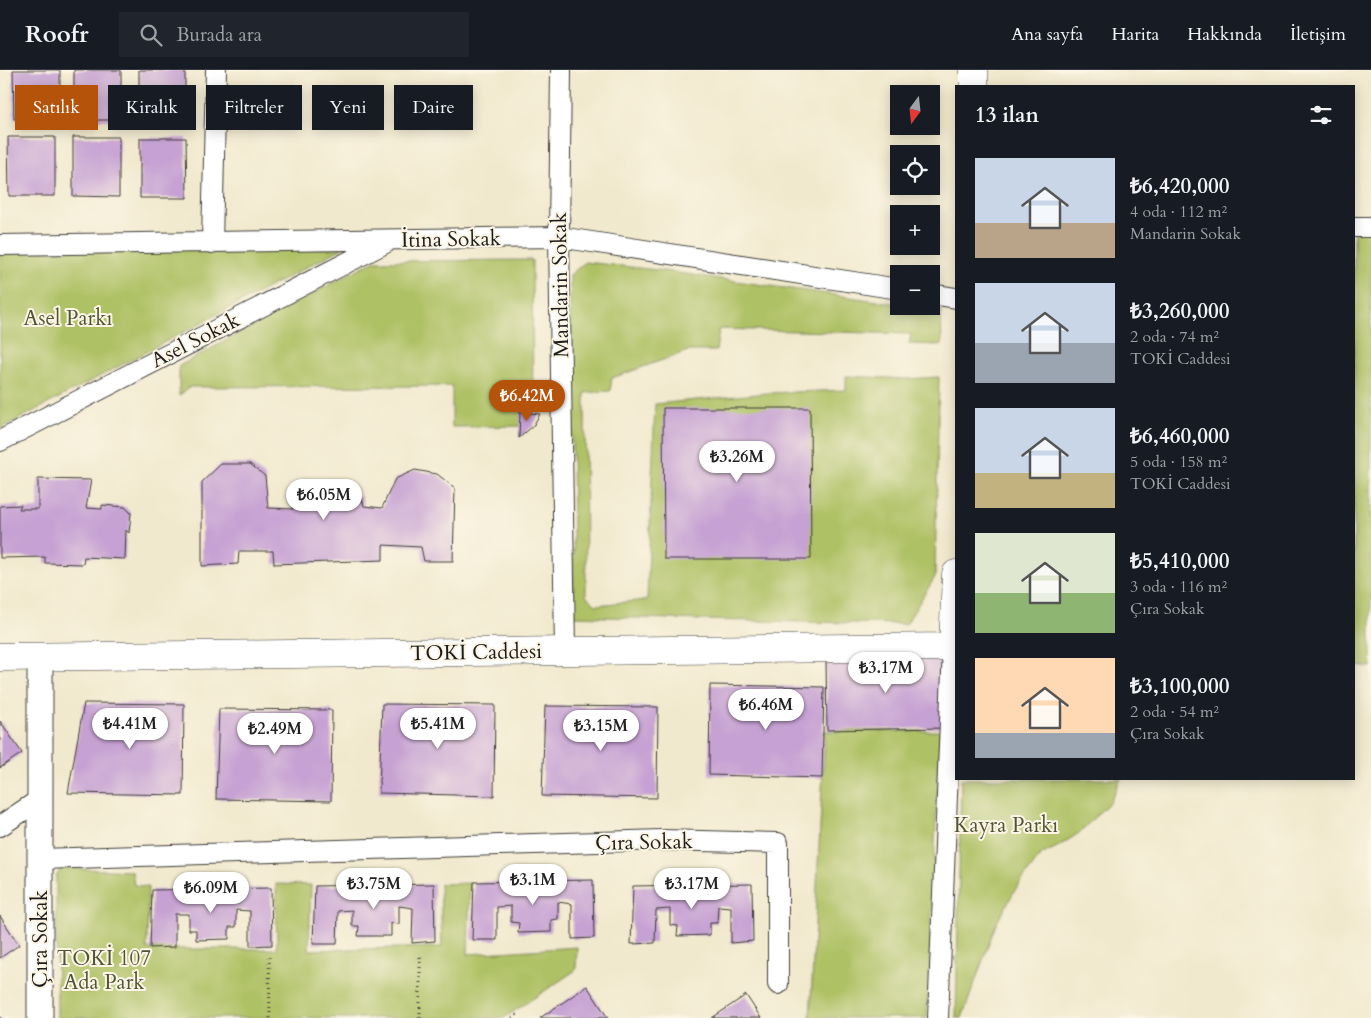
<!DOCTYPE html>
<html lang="tr">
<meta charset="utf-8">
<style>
:root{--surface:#171b24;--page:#20242c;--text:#f1f3f6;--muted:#9ea1a6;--line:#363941;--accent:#b45309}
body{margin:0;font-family:Cardo,serif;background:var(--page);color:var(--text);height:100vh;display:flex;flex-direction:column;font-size:19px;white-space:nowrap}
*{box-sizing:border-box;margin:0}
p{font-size:16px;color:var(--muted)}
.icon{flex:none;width:28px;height:28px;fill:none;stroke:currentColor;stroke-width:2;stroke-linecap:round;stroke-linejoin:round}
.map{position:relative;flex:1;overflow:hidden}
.drawer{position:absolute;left:955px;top:15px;width:400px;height:695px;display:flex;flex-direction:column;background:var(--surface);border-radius:0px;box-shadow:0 2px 12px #0003}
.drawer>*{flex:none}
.top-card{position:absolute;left:15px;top:15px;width:475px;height:45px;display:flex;gap:10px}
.needle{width:32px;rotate:195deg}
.buttons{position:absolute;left:890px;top:15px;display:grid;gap:10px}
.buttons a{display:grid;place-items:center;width:50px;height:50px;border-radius:0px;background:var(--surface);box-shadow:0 2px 12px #0003;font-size:25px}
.price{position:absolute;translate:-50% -42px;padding:0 11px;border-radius:18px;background:#fff;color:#222;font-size:16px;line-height:32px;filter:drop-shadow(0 1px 2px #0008)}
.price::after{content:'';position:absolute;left:50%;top:30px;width:15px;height:11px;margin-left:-8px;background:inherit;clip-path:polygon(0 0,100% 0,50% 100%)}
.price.current{background:var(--accent);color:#fff}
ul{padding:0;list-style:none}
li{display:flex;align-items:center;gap:15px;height:125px;padding:0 20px}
li span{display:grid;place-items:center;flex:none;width:140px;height:100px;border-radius:0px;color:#555}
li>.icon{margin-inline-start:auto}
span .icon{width:60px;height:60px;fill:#fffc;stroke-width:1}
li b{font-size:21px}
h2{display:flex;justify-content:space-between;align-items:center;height:60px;padding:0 20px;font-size:21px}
.tag{padding:0 18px;border-radius:0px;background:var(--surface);box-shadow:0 2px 12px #0003;font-size:18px;line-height:45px}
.tag.current{background:var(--accent);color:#fff}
header{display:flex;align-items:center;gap:30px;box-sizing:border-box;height:70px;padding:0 25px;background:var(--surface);border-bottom:1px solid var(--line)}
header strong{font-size:24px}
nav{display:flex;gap:28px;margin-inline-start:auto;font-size:18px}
.search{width:350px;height:45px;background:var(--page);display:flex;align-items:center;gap:12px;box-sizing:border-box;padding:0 18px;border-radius:0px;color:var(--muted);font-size:19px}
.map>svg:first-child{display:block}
</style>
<header>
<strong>Roofr</strong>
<div class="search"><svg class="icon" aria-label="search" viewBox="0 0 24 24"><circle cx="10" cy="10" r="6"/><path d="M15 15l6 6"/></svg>Burada ara</div>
<nav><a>Ana sayfa</a><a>Harita</a><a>Hakkında</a><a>İletişim</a></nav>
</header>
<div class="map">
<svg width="1371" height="948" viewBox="0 0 1371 948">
<rect width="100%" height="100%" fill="#fcf5e5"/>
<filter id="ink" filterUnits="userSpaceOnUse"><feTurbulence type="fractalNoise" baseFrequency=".02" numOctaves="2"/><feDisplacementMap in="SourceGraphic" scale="10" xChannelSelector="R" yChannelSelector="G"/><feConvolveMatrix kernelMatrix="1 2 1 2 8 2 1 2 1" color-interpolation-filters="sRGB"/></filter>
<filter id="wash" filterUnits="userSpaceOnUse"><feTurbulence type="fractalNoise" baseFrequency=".0096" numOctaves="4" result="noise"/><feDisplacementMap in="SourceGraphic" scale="20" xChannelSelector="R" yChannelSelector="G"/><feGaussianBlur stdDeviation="1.12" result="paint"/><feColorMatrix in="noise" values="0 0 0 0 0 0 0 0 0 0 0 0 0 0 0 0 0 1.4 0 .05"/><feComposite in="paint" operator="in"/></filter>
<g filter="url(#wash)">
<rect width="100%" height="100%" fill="#f1e9cd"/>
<path fill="#afc165" stroke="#666e40" d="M1354 157H1371V597L1354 596Z
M343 178 0 359V181Z
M532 190 533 356 452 357V316L190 317 179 326V296L373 191Z
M585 192 657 200 899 234V236H914L941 240 942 275 909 274 911 264 719 259 716 281H688L612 308 610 321 585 323 586 526 596 535 647 530 655 334 768 323 846 320V306L906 309 939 307 935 507 906 554 703 550 574 546 570 205Z
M825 661H940L927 948H810Z
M961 709H1121L1110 732 1079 763 1059 776 1041 785 1015 820 996 854 962 948H956Z
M61 798 132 801 134 815 148 817 147 879H277L276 814 311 815 309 880 442 877 440 814 470 813 468 884 577 877 576 900 504 948H57L56 807Z"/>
<g id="blocks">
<path fill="#c6a1d3" d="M13 0H60V49H14Z
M74 0H121V50H74Z
M139 0H185V50H139Z
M8 67H55V126H9Z
M73 67H119V127L73 126Z
M140 68H186L187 128H140Z
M663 338H810L811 489H664Z
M520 342 540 344 533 356 519 368Z
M221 394H250L265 406 268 438 293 439 292 426H361L364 436 382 438 395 409 415 400 437 404 455 418 453 491H424L421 477 383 475V490L274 494 273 481H239L238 494 202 496V412Z
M38 409 91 410 86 438 102 439V435L125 437 131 443 129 463 126 460 125 489 84 487 83 494 45 493V487L0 488V436L21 435 19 439H38Z
M944 589 945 658 827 660 826 591Z
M710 615 824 617 822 708 709 705Z
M84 633 184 634 183 725 68 723Z
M382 634 495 635 494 726 379 723Z
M545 636 658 637 657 728 542 726Z
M219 639 332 640 331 731 216 729Z
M0 651 22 683 0 698Z
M593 810 594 868 572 869V834L558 832V849L551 850V862L518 863 519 853 511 852V836L497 837V870H472L474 812Z
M434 814 435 871 412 873 413 838 399 836V854L391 853V866H358L359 856H352V840L338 841 337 874H313L315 816Z
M752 814 753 871 731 873V837L718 836 717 853H710V865L677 866 678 856 670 855V839L656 840 655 873 631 874 633 816Z
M271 818 272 875 250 876V841L236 840V857H229V869L196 870V860H189V844H175V877L150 878 152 820Z
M0 846 19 875 0 888Z
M587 916 608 948H540Z
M746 925 761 948H712Z"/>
</g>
</g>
<g filter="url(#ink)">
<use href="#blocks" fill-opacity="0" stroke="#3c3b37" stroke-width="1"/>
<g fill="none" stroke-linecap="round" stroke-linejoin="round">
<g stroke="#3c3b37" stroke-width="22">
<path id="minor" d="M561 0 559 167 565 581
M1354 157H1371
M212 173 216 0
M0 175 559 167 899 219
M931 224 956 228
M0 371 387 172
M0 756 39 730
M40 789 662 770 778 773V914
M938 948 953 577"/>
</g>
<g stroke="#3c3b37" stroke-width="27">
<path id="tertiary" d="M40 586V948"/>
</g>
<g stroke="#3c3b37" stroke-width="29">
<path id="secondary" d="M974 16V0
M0 587 953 577 956 504"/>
</g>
<path stroke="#3c3b37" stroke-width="3" stroke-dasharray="1 4" stroke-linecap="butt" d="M269 887 270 948
M0 947V948
M420 948V883
M512 948 518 944"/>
<use href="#minor" stroke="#fff" stroke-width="20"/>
<use href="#tertiary" stroke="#fff" stroke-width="25"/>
<use href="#secondary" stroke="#fff" stroke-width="28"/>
</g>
</g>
<g text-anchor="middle" stroke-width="4" stroke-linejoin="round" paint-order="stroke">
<g font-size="21" fill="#1c1c1c" stroke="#fcf5e5">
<text transform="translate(451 169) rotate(-1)" y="7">İtina Sokak</text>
<text transform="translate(560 215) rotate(-91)" y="7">Mandarin Sokak</text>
<text transform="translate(195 270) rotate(-27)" y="7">Asel Sokak</text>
<text transform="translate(476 582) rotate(-1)" y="7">TOKİ Caddesi</text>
<text transform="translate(644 772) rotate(-1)" y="7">Çıra Sokak</text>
<text transform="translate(40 869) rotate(-90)" y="7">Çıra Sokak</text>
</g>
<g font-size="21" fill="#4f5636" stroke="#fcf5e5">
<text x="68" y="255">Asel Parkı</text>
<text x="1006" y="762">Kayra Parkı</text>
<text x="104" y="895">TOKİ 107<tspan x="104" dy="24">Ada Park</tspan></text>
</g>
</g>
</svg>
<div class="buttons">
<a><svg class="needle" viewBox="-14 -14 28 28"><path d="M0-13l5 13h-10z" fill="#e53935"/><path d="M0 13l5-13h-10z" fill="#9ea1a6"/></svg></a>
<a><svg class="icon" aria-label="locate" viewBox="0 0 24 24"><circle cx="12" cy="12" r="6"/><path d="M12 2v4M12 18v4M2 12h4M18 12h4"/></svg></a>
<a>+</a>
<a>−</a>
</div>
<b class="price current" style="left:527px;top:352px">₺6.42M</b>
<b class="price" style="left:737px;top:413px">₺3.26M</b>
<b class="price" style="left:324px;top:451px">₺6.05M</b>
<b class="price" style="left:886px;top:624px">₺3.17M</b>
<b class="price" style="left:766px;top:661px">₺6.46M</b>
<b class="price" style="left:130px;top:680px">₺4.41M</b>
<b class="price" style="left:438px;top:680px">₺5.41M</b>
<b class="price" style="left:601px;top:682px">₺3.15M</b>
<b class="price" style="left:275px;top:685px">₺2.49M</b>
<b class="price" style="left:533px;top:836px">₺3.1M</b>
<b class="price" style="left:374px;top:840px">₺3.75M</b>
<b class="price" style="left:692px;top:840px">₺3.17M</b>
<b class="price" style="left:211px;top:844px">₺6.09M</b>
<div class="top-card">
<a class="tag current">Satılık</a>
<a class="tag">Kiralık</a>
<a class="tag">Filtreler</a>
<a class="tag">Yeni</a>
<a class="tag">Daire</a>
</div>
<section class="drawer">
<h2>13 ilan<svg class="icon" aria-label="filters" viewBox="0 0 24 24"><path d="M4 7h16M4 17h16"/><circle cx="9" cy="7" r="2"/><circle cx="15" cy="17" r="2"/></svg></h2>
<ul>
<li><span style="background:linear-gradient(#c9d6e8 65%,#b9a48a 0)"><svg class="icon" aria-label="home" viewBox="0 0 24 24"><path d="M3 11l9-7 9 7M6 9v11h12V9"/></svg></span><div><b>₺6,420,000</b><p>4 oda · 112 m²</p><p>Mandarin Sokak</p></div></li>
<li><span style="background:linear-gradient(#c9d6e8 60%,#9aa5b1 0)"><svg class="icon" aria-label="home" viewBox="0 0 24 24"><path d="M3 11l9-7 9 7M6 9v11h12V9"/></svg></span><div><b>₺3,260,000</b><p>2 oda · 74 m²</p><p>TOKİ Caddesi</p></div></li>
<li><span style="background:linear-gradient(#c9d6e8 65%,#c2b280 0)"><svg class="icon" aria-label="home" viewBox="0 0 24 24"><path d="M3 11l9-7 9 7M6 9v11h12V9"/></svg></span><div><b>₺6,460,000</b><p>5 oda · 158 m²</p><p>TOKİ Caddesi</p></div></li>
<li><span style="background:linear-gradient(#dfe7d0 60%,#8fb573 0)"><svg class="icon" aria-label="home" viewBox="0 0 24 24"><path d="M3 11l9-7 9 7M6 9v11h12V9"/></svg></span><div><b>₺5,410,000</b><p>3 oda · 116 m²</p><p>Çıra Sokak</p></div></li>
<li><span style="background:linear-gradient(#ffd9b3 75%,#9aa5b1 0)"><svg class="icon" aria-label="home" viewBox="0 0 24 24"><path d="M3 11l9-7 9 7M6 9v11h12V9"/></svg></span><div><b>₺3,100,000</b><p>2 oda · 54 m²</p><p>Çıra Sokak</p></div></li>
</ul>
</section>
</div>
